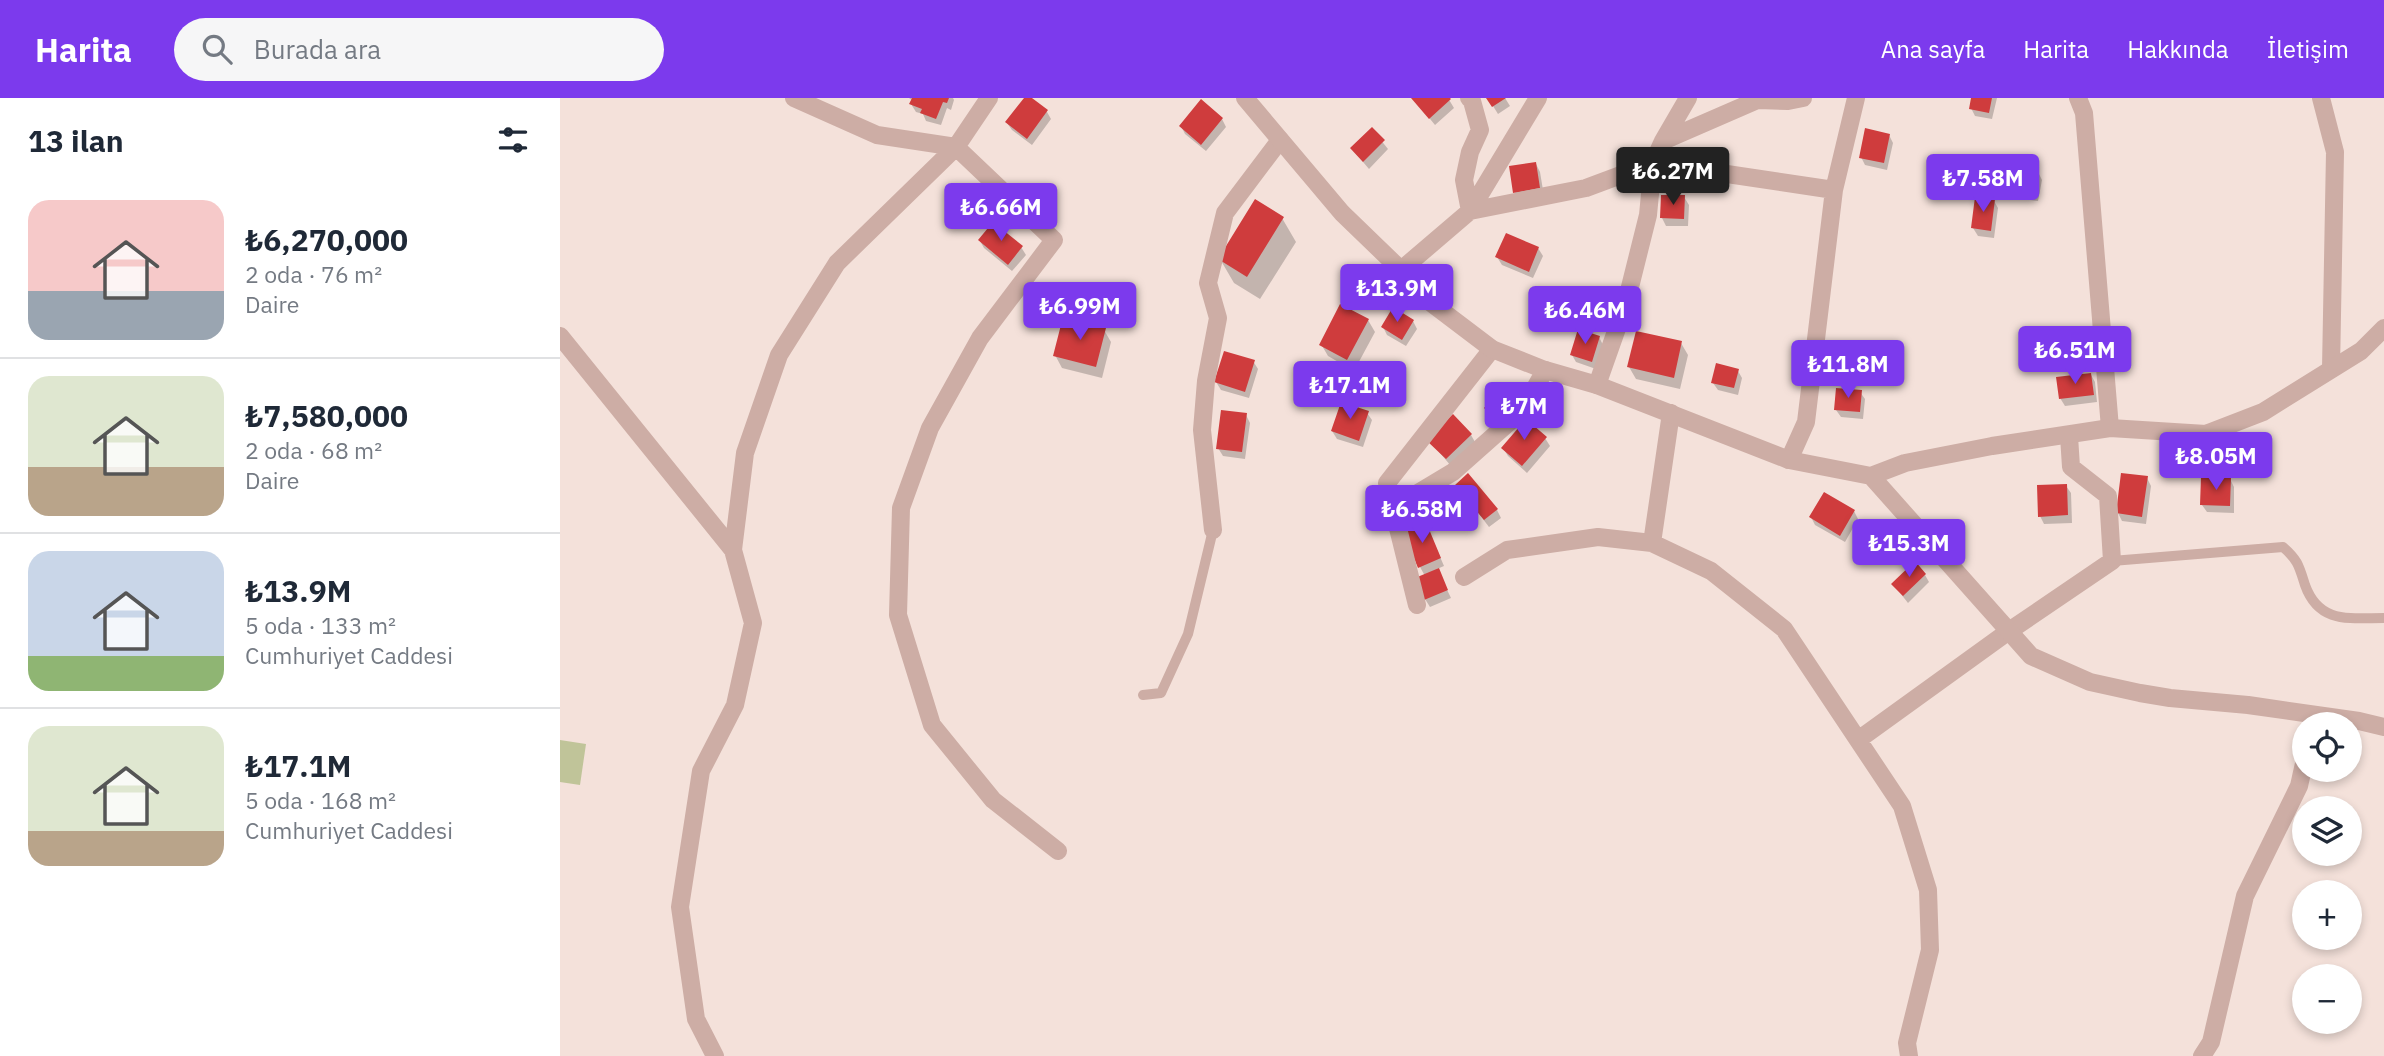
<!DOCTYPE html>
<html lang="tr">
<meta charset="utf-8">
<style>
:root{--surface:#fff;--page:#f6f6f7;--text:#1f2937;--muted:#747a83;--line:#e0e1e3;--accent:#7c3aed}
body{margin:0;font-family:"IBM Plex Sans",sans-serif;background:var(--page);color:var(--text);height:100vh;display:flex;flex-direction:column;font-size:26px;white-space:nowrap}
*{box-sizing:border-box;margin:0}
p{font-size:23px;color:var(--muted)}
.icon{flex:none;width:38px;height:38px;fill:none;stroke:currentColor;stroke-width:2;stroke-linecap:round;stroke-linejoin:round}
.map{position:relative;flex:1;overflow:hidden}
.details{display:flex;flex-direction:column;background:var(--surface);width:560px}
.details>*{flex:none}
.tools{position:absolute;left:1732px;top:614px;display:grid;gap:14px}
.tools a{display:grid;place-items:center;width:70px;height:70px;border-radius:50%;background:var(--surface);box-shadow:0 4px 10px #0003;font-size:35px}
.price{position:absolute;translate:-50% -60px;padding:0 16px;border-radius:7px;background:var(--accent);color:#fff;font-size:23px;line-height:46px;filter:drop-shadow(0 2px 4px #0008)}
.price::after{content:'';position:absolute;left:50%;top:42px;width:21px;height:16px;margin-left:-10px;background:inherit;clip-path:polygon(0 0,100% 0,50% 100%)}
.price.selected{background:#222;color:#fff}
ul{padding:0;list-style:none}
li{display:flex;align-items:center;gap:21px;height:175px;padding:0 28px}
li+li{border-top:2px solid var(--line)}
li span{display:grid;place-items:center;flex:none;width:196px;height:140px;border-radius:21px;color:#555}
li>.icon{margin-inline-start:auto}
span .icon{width:84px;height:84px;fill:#fffc;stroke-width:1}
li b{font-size:30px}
h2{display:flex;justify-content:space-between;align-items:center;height:84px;padding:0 28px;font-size:30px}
header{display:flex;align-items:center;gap:42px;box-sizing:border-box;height:98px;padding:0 35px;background:var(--accent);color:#fff}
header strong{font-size:33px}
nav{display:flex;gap:38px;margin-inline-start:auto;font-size:24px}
.search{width:490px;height:63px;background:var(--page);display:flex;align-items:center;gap:18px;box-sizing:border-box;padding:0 24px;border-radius:38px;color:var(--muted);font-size:26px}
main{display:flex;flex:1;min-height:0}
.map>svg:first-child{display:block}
</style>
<header>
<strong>Harita</strong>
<div class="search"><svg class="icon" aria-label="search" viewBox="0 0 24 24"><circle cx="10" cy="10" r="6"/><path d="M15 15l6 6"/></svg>Burada ara</div>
<nav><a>Ana sayfa</a><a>Harita</a><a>Hakkında</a><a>İletişim</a></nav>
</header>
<main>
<section class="details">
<h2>13 ilan<svg class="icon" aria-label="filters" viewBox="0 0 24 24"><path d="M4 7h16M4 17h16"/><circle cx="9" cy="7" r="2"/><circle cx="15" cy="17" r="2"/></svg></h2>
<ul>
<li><span style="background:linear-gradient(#f6c9c9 65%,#9aa5b1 0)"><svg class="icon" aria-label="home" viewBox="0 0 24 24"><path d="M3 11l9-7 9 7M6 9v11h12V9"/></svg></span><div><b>₺6,270,000</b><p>2 oda · 76 m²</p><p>Daire</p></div></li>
<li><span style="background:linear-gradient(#dfe7d0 65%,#b9a48a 0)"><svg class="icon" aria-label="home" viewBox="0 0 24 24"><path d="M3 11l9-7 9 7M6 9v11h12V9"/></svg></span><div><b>₺7,580,000</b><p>2 oda · 68 m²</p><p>Daire</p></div></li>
<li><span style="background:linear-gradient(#c9d6e8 75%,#8fb573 0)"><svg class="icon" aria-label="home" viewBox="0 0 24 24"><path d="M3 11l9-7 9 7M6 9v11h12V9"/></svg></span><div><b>₺13.9M</b><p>5 oda · 133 m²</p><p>Cumhuriyet Caddesi</p></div></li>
<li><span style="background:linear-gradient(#dfe7d0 75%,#b9a48a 0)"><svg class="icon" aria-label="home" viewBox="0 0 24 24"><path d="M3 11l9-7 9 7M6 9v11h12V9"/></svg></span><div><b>₺17.1M</b><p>5 oda · 168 m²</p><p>Cumhuriyet Caddesi</p></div></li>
</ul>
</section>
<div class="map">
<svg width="1824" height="958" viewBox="0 0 1824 958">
<rect width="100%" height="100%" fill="#f4e1da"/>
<path fill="#c0c499" d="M0 642 26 646 20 687 0 684Z"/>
<path fill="#0003" d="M349 0H393L394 2 391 12 387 10 381 27 366 23 363 16 356 14 351 6 353 3Z
M466 0 487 14 491 21 472 47 452 32 447 25Z
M853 0H888L894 10 875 27Z
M928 0H945L950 8 938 16Z
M1413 0H1437L1432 21 1415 18 1411 10Z
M662 21 666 29 646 53 625 36 621 28Z
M812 31 828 51 809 71 792 51Z
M1329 37 1333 45 1327 72 1305 67 1301 59Z
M976 66 980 74 984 98 959 102 955 94Z
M1478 74 1482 82 1478 103 1457 100 1453 92Z
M1124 99 1129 107 1128 128H1106L1102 120Z
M1434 103 1438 110 1434 140 1418 138 1413 130Z
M722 120 736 144 700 201 674 185 660 161Z
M420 143 461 149 466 157 452 173 424 150Z
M978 150 983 158 973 180 942 167 937 159Z
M810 182 837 191 839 194 832 202Z
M808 222 815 234 794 273 768 258 761 246Z
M853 223 857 231 846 248 827 237 823 229Z
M544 232 551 244 542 280 502 270 495 257Z
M1039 239 1043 247 1036 271 1016 264 1012 257Z
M1121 245 1128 257 1120 291 1076 281 1069 269Z
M693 263 698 271 689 300 661 292 656 284Z
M1178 273 1182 280 1178 297 1158 292 1153 285Z
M1531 277 1535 284 1537 304 1505 308 1500 300Z
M1300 294 1305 301 1303 321 1281 319 1276 312Z
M951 304 955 311 941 327 926 310Z
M807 315 812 322 803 349 777 341 772 333Z
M686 317 690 325 685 361 663 358 658 350Z
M911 337 915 344 891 368 869 342Z
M985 340 990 348 967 375 948 358 943 350Z
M1587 380 1591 388 1586 426 1562 423 1558 415Z
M1670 381 1674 389V415L1647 414 1642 407Z
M897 387 937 412 941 420 929 429Z
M1506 388 1511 395 1512 425 1484 426 1480 418Z
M1294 413 1298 421 1285 444 1255 427 1251 419Z
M866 426 884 468 877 471 891 500 870 509 865 501V478L860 469Z
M1365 477 1369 484 1348 505 1333 486Z"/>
<path fill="#cf3c3d" d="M352 0H389L387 5 383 4 376 21 360 15 362 11 349 6Z
M464 0H472L488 12 467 41 445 24Z
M851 0H890L891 1 869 21Z
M926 0H946L932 9Z
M1411 0H1432L1429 15 1409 11Z
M641 1 663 20 641 47 619 28Z
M812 29 825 42 803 64 790 50Z
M1305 30 1330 36 1324 65 1299 60Z
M976 64 980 90 953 95 949 68Z
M1455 68 1479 73 1475 96 1451 92Z
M1101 97H1125L1124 121 1100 120Z
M1415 99 1435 101 1431 133 1411 130Z
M695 101 724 119 687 179 658 161Z
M433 124 463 148 448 167 418 142Z
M946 135 979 149 969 174 935 159Z
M816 171 838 190 830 200 808 182Z
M780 206 809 221 787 262 759 247Z
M833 209 854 222 842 242 821 229Z
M503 219 546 230 536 269 493 258Z
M1018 231 1040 238 1032 264 1010 257Z
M1076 233 1122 243 1114 280 1067 269Z
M664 253 695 262 685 294 654 284Z
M1156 265 1179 271 1174 290 1151 285Z
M1531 275 1534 297 1499 301 1496 279Z
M1276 290 1302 292 1300 314 1274 312Z
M940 292 952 303 936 321 924 310Z
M781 304 809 313 799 343 771 333Z
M661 312 687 315 682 354 656 351Z
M893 316 912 336 886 361 866 342Z
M966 321 987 339 962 368 941 350Z
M908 375 938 411 924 422 895 387Z
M1561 375 1588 378 1582 419 1556 415Z
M1641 379 1671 380 1670 408 1640 407Z
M1507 386 1508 417 1478 419 1477 387Z
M1264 394 1295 412 1280 438 1249 419Z
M866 424 881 460 858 470 843 433Z
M1355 463 1366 476 1343 498 1331 486Z
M879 470 888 492 864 502 855 480Z"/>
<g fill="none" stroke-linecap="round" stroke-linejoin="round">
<path stroke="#cdada5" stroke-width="10" d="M1552 463 1723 449C1738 462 1739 468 1745 487 1759 526 1789 520 1824 520
M583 597 601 595 628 536 653 432"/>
<path stroke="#cdada5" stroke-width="18" d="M234 0 317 37 396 49 429 0
M909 0 912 3 920 32 910 54 904 82 910 113 978 0
M1518 0 1524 15 1550 330
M1761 0 1775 54 1771 271
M1198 2 1228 3 1243 0
M1103 43 1128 0
M841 172 910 113 1026 90 1093 65 1103 43 1202 0
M0 238 173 452 193 525 175 607 141 673 120 809 136 921 155 958
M1037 287 1066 205 1088 117 1093 65 1274 92
M1229 362 1246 324 1274 92 1296 0
M833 410 827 385 932 251
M653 432 642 332 646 283 658 220 648 185 665 115 720 42
M1092 445 1111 315
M173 452 185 355 219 257 277 165 396 49 494 142 420 240 370 330 341 410 338 517 372 627 433 702 498 753
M904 479 947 452 1038 439 1092 445 1151 473 1224 531 1342 708 1368 792 1370 852 1347 945 1349 958
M857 507 833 410 893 374 963 312 985 272
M1298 642 1449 533 1552 463 1548 398 1511 369 1509 338
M1642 958 1651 944 1685 798 1739 688 1745 661"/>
<path stroke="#cdada5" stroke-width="18" d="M685 0 782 115 841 172 866 201 932 251 985 272 1037 287 1229 362 1311 378
M1311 378 1471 558 1530 584 1580 595 1610 600 1688 607 1799 623 1824 629
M1311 378 1345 365 1432 348 1550 330 1646 336 1703 314 1801 253 1824 230"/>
</g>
</svg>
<div class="tools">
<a><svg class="icon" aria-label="locate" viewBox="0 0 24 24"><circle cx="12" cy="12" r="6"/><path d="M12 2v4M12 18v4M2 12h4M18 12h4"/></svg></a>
<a><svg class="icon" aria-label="layers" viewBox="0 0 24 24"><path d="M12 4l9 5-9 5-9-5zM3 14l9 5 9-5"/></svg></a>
<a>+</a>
<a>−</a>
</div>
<b class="price selected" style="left:1113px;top:109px">₺6.27M</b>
<b class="price" style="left:1423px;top:116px">₺7.58M</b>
<b class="price" style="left:441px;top:145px">₺6.66M</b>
<b class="price" style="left:837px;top:226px">₺13.9M</b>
<b class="price" style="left:520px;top:244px">₺6.99M</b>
<b class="price" style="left:1025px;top:248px">₺6.46M</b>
<b class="price" style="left:1515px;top:288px">₺6.51M</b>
<b class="price" style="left:1288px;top:302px">₺11.8M</b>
<b class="price" style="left:790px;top:323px">₺17.1M</b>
<b class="price" style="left:964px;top:344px">₺7M</b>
<b class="price" style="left:1656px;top:394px">₺8.05M</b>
<b class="price" style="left:862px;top:447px">₺6.58M</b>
<b class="price" style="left:1349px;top:481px">₺15.3M</b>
</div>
</main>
